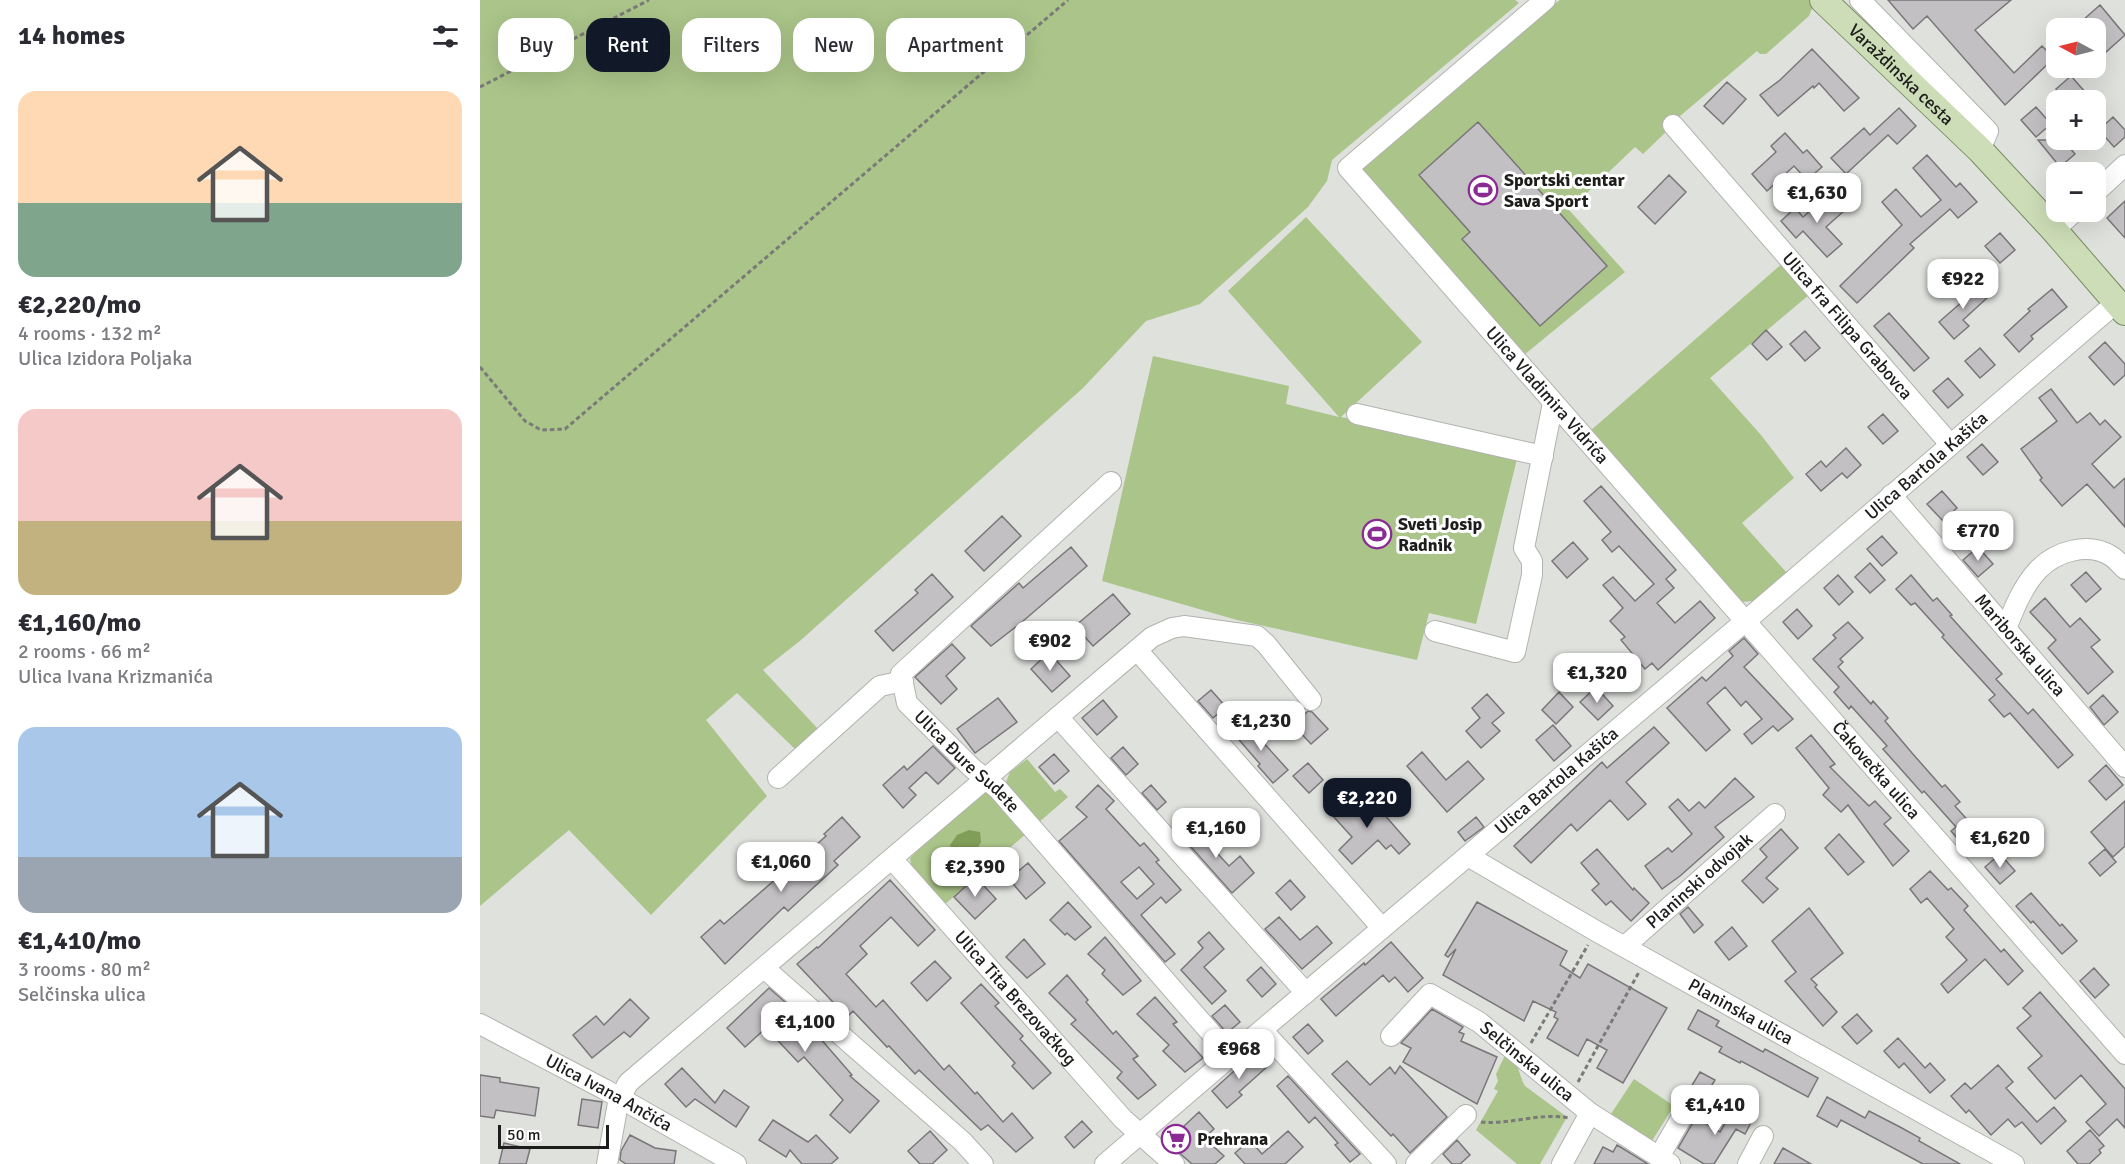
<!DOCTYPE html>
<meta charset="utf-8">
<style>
:root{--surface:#fff;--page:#f7f7f7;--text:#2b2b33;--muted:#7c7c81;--accent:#111827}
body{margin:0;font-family:Signika,sans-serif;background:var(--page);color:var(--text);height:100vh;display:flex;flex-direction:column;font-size:22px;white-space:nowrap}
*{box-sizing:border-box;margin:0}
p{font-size:20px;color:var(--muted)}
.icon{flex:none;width:33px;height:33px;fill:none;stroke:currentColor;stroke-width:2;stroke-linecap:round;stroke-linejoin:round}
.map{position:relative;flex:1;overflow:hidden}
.sheet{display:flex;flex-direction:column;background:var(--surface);width:480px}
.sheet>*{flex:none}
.top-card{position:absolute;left:18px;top:18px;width:570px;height:54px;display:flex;gap:12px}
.needle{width:39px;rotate:277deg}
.buttons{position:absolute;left:1566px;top:18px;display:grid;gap:12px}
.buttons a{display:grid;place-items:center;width:60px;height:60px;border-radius:12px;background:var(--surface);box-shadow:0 6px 24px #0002;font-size:30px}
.scale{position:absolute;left:18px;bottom:15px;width:111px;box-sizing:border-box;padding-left:6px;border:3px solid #1d1d1c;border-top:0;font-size:16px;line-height:21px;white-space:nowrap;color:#1d1d1c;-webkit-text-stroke:4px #fff;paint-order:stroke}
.price{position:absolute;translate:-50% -51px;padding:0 14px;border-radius:12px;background:#fff;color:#222;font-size:20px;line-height:39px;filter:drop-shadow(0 2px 3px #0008)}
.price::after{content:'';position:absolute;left:50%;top:36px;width:18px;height:14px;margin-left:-9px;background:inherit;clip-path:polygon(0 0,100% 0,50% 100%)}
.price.active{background:var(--accent);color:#fff}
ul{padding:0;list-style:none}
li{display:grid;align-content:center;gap:12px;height:318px;padding:0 18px}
li span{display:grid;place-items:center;height:186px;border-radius:18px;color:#555}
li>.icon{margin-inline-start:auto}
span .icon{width:108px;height:108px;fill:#fffc;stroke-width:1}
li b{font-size:26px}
h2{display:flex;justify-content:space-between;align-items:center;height:72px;padding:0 18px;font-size:26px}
.tag{padding:0 21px;border-radius:18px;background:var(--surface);box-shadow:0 6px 24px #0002;font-size:21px;line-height:54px}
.tag.active{background:var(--accent);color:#fff}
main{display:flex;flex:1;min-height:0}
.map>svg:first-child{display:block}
</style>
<main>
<section class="sheet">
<h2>14 homes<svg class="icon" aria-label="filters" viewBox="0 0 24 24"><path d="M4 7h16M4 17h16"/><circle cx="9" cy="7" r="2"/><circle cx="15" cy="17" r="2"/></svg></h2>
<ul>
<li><span style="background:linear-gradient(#ffd9b3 60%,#7fa58c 0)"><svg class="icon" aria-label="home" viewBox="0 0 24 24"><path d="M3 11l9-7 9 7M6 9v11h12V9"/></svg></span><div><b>€2,220/mo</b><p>4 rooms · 132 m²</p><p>Ulica Izidora Poljaka</p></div></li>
<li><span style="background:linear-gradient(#f6c9c9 60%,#c2b280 0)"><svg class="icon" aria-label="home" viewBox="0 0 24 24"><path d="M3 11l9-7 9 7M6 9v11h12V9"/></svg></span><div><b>€1,160/mo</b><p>2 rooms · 66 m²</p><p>Ulica Ivana Krizmanića</p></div></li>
<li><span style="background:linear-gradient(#a9c7e8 70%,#9aa5b1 0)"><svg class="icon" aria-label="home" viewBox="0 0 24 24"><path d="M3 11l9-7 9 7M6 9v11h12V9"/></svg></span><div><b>€1,410/mo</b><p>3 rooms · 80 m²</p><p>Selčinska ulica</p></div></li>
</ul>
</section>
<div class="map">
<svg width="1645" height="1164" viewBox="0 0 1645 1164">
<rect width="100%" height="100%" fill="#dfe1dd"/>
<path fill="#aac489" d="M0 0H1035L1039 3 852 160 847 181 828 207 720 304 666 321 603 388 321 640 283 670 339 730 316 750 257 693 226 720 287 796 171 915 89 830 0 906Z
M1080 0H1329L1333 6 1329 16 1286 54H1280L1277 51 1187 127 1189 129 1163 154 1155 147 1089 210 1145 272 1044 355 880 171 1050 22Z
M826 217 942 342 861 417 1038 455 996 624 949 613 937 660 757 620 622 581 673 356 809 386 806 404 859 417 748 291Z
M1303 263 1330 294 1230 378 1281 435 1314 478 1262 523 1307 573 1275 602 1273 601 1260 602 1110 431Z
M547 759 575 792 580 789 588 797 557 824 525 785 530 772Z
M505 792 510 793 547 833 464 905 432 871 430 858 493 798Z
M1028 1049C1038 1059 1038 1074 1045 1086L1087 1117 1060 1164H1037L996 1130 1018 1091 1014 1089 1018 1081 1016 1074Z
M1154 1079 1194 1106 1168 1147 1127 1120Z"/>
<path fill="#819e58" d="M489 830 500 832 501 842 496 851 482 861 480 859V850H472L470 845 477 835Z"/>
<path fill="#c3c0c3" stroke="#797679" stroke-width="1.5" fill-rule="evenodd" d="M1408 0H1531L1495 30 1534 73 1562 46 1574 58 1525 105 1447 16 1433 29Z
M1620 5 1645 35 1616 61V28H1594Z
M1332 49 1379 98 1364 111 1339 83 1334 88 1333 86 1298 116 1280 95 1300 80Z
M1591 76 1606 93 1598 100H1586L1576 89Z
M1247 82 1266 99 1243 124 1224 106Z
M1556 107 1571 124 1556 137 1541 120Z
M1419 108 1436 126 1417 144 1408 135 1366 174 1351 158 1384 128 1390 135Z
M1633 117 1645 130V137L1634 147 1619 130Z
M998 122 1127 266 1060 326 982 239 990 232 939 175Z
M1305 133 1323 153 1327 150 1342 167 1327 180 1314 166 1287 191 1272 174 1296 152 1291 146Z
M1558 140H1583L1595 154 1580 167Z
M1447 155 1476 187 1480 183 1497 202 1478 218 1470 209 1430 244 1434 248 1377 303 1360 286 1422 225 1402 202 1416 189 1441 217 1461 200 1433 168Z
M1189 175 1206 192 1175 224 1158 207Z
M1350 193 1365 210 1346 227 1362 244 1347 257 1323 231 1316 238 1301 221 1315 208 1323 217Z
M1645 201V238L1627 218Z
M1520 233 1535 250 1520 263 1505 246Z
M1492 281 1507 298 1483 320 1489 326 1474 339 1459 322 1483 301 1477 294Z
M1572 289 1587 307 1551 336 1553 339 1539 352 1524 335 1550 311 1548 309Z
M1409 313 1449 358 1434 371 1394 326Z
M1286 330 1302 347 1287 360 1272 344Z
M1325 331 1340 348 1325 361 1310 344Z
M1625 342 1645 364V375L1634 385 1609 357Z
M1500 348 1515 365 1500 378 1485 361Z
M1468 378 1483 395 1468 408 1453 391Z
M1571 389 1597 423 1610 413 1620 425 1625 420 1641 437 1612 464 1634 488 1645 478V527L1607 484 1582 506 1560 480 1562 478 1541 449 1577 421 1559 398Z
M1403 414 1418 431 1403 444 1388 427Z
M1502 444 1518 462 1503 475 1487 457Z
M1366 448 1381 465 1367 478 1362 473 1341 491 1326 474 1341 461 1346 467Z
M1121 486 1196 570 1186 579 1194 588 1177 603 1195 623 1220 601 1235 618 1178 670 1172 663 1165 669 1141 640 1145 637 1130 621 1143 608 1123 585 1133 577 1155 601 1174 584 1139 546 1132 552 1122 540 1131 532 1104 501Z
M1462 491 1477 508 1463 521 1447 504Z
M522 516 541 536 504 571 485 551Z
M1402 536 1417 553 1402 566 1387 549Z
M1093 542 1108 559 1087 578 1072 561Z
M591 547 607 566 542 622 511 646 491 626 539 583 543 588Z
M1498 547 1513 564 1498 577 1483 560Z
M1390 563 1405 580 1390 593 1375 577Z
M1606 572 1621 589 1606 602 1591 585Z
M452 574 473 597 413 651 395 631 438 593 435 590Z
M1358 575 1373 592 1359 605 1344 588Z
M1431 575 1453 601 1457 598 1472 615 1470 616 1522 674 1516 679 1548 714 1553 709 1593 755 1578 768 1530 713 1524 717 1509 700 1515 695 1462 637 1464 635 1435 603 1431 605 1416 589Z
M633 594 650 614 613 646 595 626Z
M1565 598 1590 627 1600 618 1620 640 1611 647 1633 672 1608 694 1568 648 1576 640 1550 612Z
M1317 609 1332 626 1318 639 1303 622Z
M1368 622 1383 638 1360 659 1363 662 1358 667 1391 704 1393 701 1408 718 1405 721 1432 753 1462 787 1465 785 1480 802 1475 806 1501 835 1486 848 1471 831 1476 827 1444 791 1442 793 1427 776 1403 749 1407 746 1371 706 1369 709 1354 692 1359 687 1333 659 1356 638 1353 635Z
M1264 638 1278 654 1264 667 1313 719 1298 731 1293 726 1272 744 1264 734 1282 719 1266 701 1261 706 1245 687 1227 703 1250 730 1226 751 1187 708 1222 677 1226 681 1253 656 1249 651Z
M472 644 485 658 466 676 477 689 461 704 435 677Z
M569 652 590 676 572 692 551 669Z
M1116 687 1133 706 1118 720 1100 702Z
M731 690 746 707 733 718 718 701Z
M1079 692 1093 707 1076 724 1062 710Z
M1007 694 1024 713 1012 723 1020 731 1001 748 986 731 1000 718 992 708Z
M1623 695 1638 712 1624 725 1610 707Z
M518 698 537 722 495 753 477 729Z
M623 700 637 717 617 735 602 718Z
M814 705 824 715 828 711 832 712 848 729 831 744 815 727 807 734 796 721Z
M768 721 783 738 781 740 808 770 793 783 778 766 780 764 754 734Z
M1073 725 1091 746 1074 761 1056 740Z
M1174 727 1189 743 1146 782 1166 804 1148 820 1130 800 1097 831 1091 824 1051 863 1034 846 1122 762 1127 768Z
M1331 735 1355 764 1350 767 1389 806 1395 801 1411 818 1404 824 1429 851 1413 866 1368 805 1361 812 1343 795 1349 788 1316 748Z
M453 746 475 768 458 784 446 772 429 788 436 795 423 808 403 785 424 766 427 770Z
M643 747 658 764 646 775 631 758Z
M942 752 966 780 988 761 1004 779 967 812 927 766Z
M574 754 589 771 574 784 559 767Z
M828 763 843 780 829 793 813 776Z
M1626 765 1643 785 1626 800 1609 781Z
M1255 778 1274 797 1235 827 1244 837 1200 876 1182 889 1165 866 1188 848 1192 852 1212 834 1189 807 1198 799 1209 811 1219 802 1225 808Z
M618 785 634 801 626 809 660 846 664 843 679 860 676 862 701 890 686 903 681 897 661 915 695 954 685 962 579 841 607 817 596 807ZM659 867 674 884 657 899 641 882Z
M671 785 686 802 677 810 662 793Z
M876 790 898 815 902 812 930 844 919 854 911 845 906 849 898 840 872 864 859 850 872 837 853 816 869 801 867 799Z
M1645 801V846L1633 857 1611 832Z
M362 817 380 837 354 861 358 865 308 911 304 907 245 964 221 937 240 920 244 924 304 872 305 873 346 836 344 834Z
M996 817 1004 827 985 841 978 832Z
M706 819 749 866 760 856 774 873 752 893 695 829Z
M1301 829 1318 848 1286 878 1298 889 1283 903 1262 881 1287 857 1280 849Z
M1359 834 1384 862 1368 875 1345 848Z
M1117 849 1153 890 1154 888 1169 903 1151 921 1131 901 1126 905 1112 890 1119 884 1101 863Z
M1625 849 1636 862 1620 876 1609 863Z
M1520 854 1535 871 1520 884 1505 867Z
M548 863 565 883 546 899 529 879Z
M1450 871 1468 890 1471 888 1488 906 1484 910 1521 952 1524 949 1543 971 1528 985 1505 959 1468 993 1461 984 1487 960 1466 937 1474 929 1447 898 1441 903 1430 889Z
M496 877 516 899 495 919 474 897Z
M410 880 455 930 438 946 411 917 380 946 387 954 366 974 396 1007 403 1000 464 1070 469 1065 495 1094 497 1092 523 1122 532 1113 553 1138 536 1152 508 1125 501 1130 439 1070 435 1074 409 1046 407 1047 373 1011 367 1017 317 964 337 947 338 948Z
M810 880 825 897 811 910 796 893Z
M1551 893 1580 926 1582 924 1597 941 1582 954 1553 921 1551 923 1536 906Z
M588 902 611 927 595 940 587 933 585 935 570 920Z
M997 902 1087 951 1080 965 1100 978 1108 964 1187 1008 1143 1083 1117 1068 1127 1050 1107 1039 1098 1056 1067 1038 1078 1019 1074 1017 1076 1012 1053 1001 1044 1021 963 975 976 949 968 957 965 955Z
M1208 907 1223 925 1214 933 1200 914Z
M1329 908 1363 953 1331 979 1337 985 1335 987 1357 1012 1343 1026 1305 981 1316 972 1292 941Z
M799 917 820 940 837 926 852 943 822 969 785 929Z
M1252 927 1267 946 1249 960 1235 942Z
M729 932 744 949 724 967 746 991 732 1004 701 970 723 948 718 942Z
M625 937 661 981 643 995 622 974 625 970 608 954Z
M544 939 565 964 547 978 526 957Z
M911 942 943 978 928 992 915 977 909 982 903 975 856 1016 841 999 884 963 885 965Z
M455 961 471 978 447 1001 431 983Z
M781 967 796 984 782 997 767 980Z
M1614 968 1629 985 1615 998 1600 981Z
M587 975 608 1000 606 1002 633 1034 636 1031 658 1056 653 1059 676 1085 658 1099 637 1078 642 1072 591 1024 596 1020 569 993Z
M501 984 519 1003 515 1006 543 1036 540 1039 571 1073 553 1089 532 1066 535 1063 481 1003Z
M289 988 320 1015 372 1075 370 1076 399 1101 370 1133 350 1115 363 1100 324 1057 318 1062 286 1028 265 1047 247 1028Z
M1560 992 1645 1089V1128L1637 1119 1619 1136 1606 1122 1626 1104 1601 1075 1575 1099 1548 1068 1562 1056 1537 1028 1551 1016 1543 1008Z
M675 997 697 1022 693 1024 723 1058 705 1072 683 1051 689 1045 657 1014Z
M150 999 169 1018 150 1037 144 1032 112 1058 93 1035 116 1016 124 1025Z
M745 1005 760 1022 747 1033 732 1016Z
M952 1009 983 1027 979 1032 984 1034 981 1041 1017 1057 997 1104 923 1062 931 1048 921 1043Z
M1218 1010 1239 1021 1236 1026 1283 1052 1285 1049 1338 1078 1328 1097 1261 1061 1260 1063 1239 1052 1242 1047 1208 1029Z
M1377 1014 1392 1031 1377 1044 1362 1027Z
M828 1024 843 1041 828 1054 813 1037Z
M1418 1038 1445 1068 1450 1063 1465 1080 1450 1093 1424 1063 1419 1068 1404 1051Z
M775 1052 788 1066 759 1092 762 1095 747 1108 732 1091Z
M867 1061 890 1085 910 1067 915 1074 920 1066 967 1117 930 1153 913 1134 911 1136 852 1074Z
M1518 1065 1533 1082 1526 1088 1557 1122 1574 1107 1586 1121 1561 1144 1542 1122 1535 1127 1528 1119 1511 1135 1489 1110 1486 1113 1471 1096 1485 1083 1491 1089Z
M202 1068 235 1103 244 1090 269 1107 256 1127 215 1099 206 1107 185 1084Z
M1220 1072 1235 1080 1220 1105 1213 1098 1205 1097Z
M0 1075 20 1078V1082L59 1088 55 1116 16 1110 14 1118 0 1116Z
M808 1076 880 1154 870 1162 855 1145 858 1143 835 1117 829 1123 797 1086Z
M1347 1097 1385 1118 1389 1111 1420 1127 1440 1138 1439 1141 1480 1164H1443L1361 1120 1357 1127 1337 1116Z
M102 1099 122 1102 118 1128 98 1125Z
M1257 1103 1276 1113 1265 1134 1256 1129 1234 1164H1224L1198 1148 1216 1117 1240 1132Z
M719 1112 734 1129 724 1138 744 1156 735 1164H712L687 1142Z
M293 1120 328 1142 336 1135 358 1158 351 1164H322L310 1150 306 1157 279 1140Z
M602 1121 612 1132 594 1148 585 1137Z
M1610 1130 1624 1146 1619 1150 1621 1153 1609 1164H1598L1587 1151Z
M450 1131 467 1150 452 1164H440L428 1151Z
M808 1131 823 1147 805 1164H765L755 1153 770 1140 782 1154Z
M150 1135 175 1148 196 1151 194 1164H146L140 1160 141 1151Z
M977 1140 990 1155 980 1164H972L963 1154Z
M24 1143 50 1149 46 1164H19Z
M1137 1145 1168 1164H1114L1123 1147 1133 1152Z
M1303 1148 1331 1164H1294Z"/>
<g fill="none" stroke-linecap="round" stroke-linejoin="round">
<g stroke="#b1b3af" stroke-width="22">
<g id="minor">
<path id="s1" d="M1065 0 868 168 1645 1054"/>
<path d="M1380 0 1508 131 1500 150"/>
<path id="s2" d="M1193 125 1470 444"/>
<path d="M1616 192 1645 165"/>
<path d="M1574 230 1594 212"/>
<path d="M877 414 1063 456"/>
<path id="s3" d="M631 482 421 674 427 703 492 768 518 789 751 1056"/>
<path id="s4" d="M1411 495 1645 767"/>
<path d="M1526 629C1534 608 1543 586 1558 570 1576 551 1608 542 1631 556 1636 559 1641 565 1645 569"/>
<path d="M955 631 1035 652 1052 575V561L1044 548 1073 403"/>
<path d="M657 650 902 928"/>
<path d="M578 717 826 993"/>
<path d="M298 778 400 686 423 681"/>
<path id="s5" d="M988 856 1116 931 1534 1164"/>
<path id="s6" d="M412 859 643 1119 694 1164"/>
<path id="s7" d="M1145 946 1295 814"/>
<path d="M284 968 482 1141 503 1164"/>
<path id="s8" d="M0 1024 124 1089 256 1164"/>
<path d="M782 1030 906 1164"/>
<path id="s9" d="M911 1036 950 994 999 1022 1110 1113 1190 1164"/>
<path d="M1179 1157 1207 1108"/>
<path d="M127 1164 138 1103 148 1083 672 637 692 628 704 626 777 636 786 644 831 700"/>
<path id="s10" d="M625 1164 751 1056 1275 613 1637 302"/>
<path d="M936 1164 986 1115"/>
<path d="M1082 1164 1110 1113"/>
<path d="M1268 1164 1283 1136"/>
</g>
</g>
<g stroke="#798c62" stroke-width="28">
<g id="major">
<path id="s11" d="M1343 0 1500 150 1574 230 1645 312"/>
</g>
</g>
<path stroke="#7a7a78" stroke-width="3" stroke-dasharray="4.5 3" stroke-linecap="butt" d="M0 87 169 0
M0 367 45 421 61 430 85 429 588 0
M1051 1043 1108 945
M1098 1082 1159 972
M1001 1122C1031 1125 1060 1112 1089 1118"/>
<use href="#minor" stroke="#fff" stroke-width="20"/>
<use href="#major" stroke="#cdddb7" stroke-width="26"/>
</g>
<defs>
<g id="stadium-ring" transform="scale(1.5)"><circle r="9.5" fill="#fff" stroke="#8a2a93" stroke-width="1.5"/><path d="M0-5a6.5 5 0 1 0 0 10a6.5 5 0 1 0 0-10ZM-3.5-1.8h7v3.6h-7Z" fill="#8a2a93"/></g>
<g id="supermarket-ring" transform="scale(1.5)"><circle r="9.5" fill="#fff" stroke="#8a2a93" stroke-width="1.5"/><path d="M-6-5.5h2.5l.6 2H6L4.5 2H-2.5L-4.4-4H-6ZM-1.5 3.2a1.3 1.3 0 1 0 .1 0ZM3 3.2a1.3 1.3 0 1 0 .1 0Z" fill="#8a2a93"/></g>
</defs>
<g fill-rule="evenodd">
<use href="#stadium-ring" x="1003" y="190"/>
<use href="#stadium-ring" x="897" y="534"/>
<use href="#supermarket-ring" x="696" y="1139"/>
</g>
<g text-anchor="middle" stroke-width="6" stroke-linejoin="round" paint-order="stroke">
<g font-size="18" fill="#1d1d1c" stroke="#fff">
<text dy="6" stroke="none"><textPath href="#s11" startOffset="108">Varaždinska cesta</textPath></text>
<text dy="6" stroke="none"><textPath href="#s2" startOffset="266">Ulica fra Filipa Grabovca</textPath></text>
<text dy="6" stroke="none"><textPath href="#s1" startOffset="561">Ulica Vladimira Vidrića</textPath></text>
<text dy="6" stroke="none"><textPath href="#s10" startOffset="1078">Ulica Bartola Kašića</textPath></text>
<text dy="6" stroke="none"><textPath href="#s4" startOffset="198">Mariborska ulica</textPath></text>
<text dy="6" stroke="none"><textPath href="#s3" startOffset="398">Ulica Đure Sudete</textPath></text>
<text dy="6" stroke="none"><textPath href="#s1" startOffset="1060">Čakovečka ulica</textPath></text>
<text dy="6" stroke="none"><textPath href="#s10" startOffset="592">Ulica Bartola Kašića</textPath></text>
<text dy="6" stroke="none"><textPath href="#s7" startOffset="99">Planinski odvojak</textPath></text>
<text dy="6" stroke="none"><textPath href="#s6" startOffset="186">Ulica Tita Brezovačkog</textPath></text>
<text dy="6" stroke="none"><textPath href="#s5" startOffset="314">Planinska ulica</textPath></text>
<text dy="6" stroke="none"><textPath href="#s9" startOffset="176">Selčinska ulica</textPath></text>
<text dy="6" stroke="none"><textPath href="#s8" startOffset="146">Ulica Ivana Ančića</textPath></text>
</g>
<g font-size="18" font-weight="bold" fill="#1d1d1c" stroke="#fff" text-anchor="start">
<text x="1024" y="186">Sportski centar<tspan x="1024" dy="21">Sava Sport</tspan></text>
<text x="918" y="530">Sveti Josip<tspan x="918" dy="21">Radnik</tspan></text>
<text x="717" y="1145">Prehrana</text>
</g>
</g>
</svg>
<div class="buttons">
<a><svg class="needle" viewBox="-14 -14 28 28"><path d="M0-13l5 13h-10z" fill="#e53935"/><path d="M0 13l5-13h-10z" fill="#7c7c81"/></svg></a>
<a>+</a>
<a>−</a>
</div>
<div class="scale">50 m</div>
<b class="price" style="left:1337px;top:224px">€1,630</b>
<b class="price" style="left:1483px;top:310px">€922</b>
<b class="price" style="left:1498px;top:562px">€770</b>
<b class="price" style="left:570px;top:672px">€902</b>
<b class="price" style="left:1117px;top:704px">€1,320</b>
<b class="price" style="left:781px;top:752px">€1,230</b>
<b class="price active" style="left:887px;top:829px">€2,220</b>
<b class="price" style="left:736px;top:859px">€1,160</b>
<b class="price" style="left:1520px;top:869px">€1,620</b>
<b class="price" style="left:301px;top:893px">€1,060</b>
<b class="price" style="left:495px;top:898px">€2,390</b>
<b class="price" style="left:325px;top:1053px">€1,100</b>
<b class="price" style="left:759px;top:1080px">€968</b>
<b class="price" style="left:1235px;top:1136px">€1,410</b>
<div class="top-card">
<a class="tag">Buy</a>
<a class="tag active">Rent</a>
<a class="tag">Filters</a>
<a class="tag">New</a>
<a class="tag">Apartment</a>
</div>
</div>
</main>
